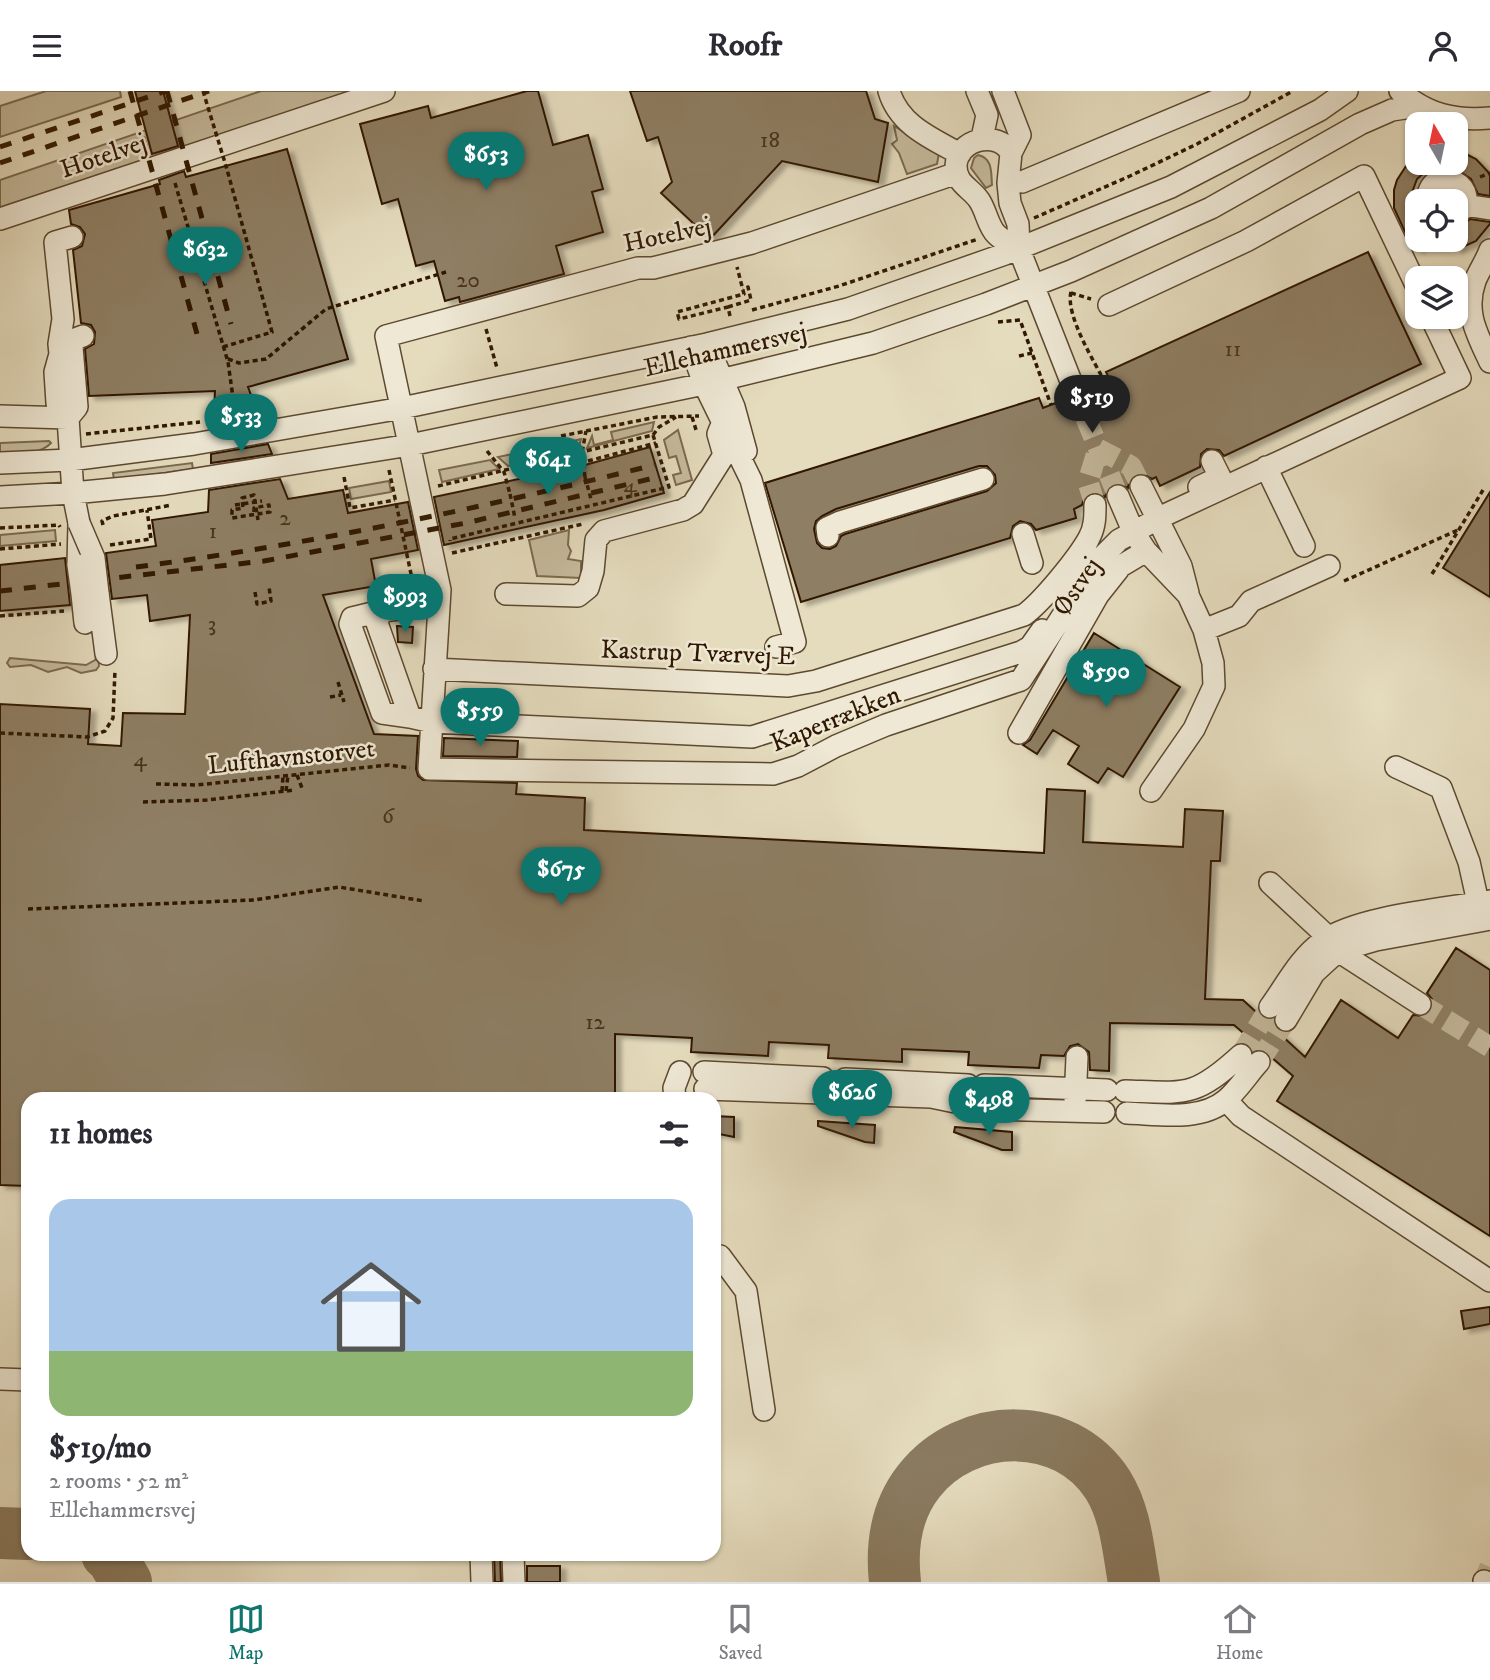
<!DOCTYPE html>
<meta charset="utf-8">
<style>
:root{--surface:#fff;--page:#f7f7f7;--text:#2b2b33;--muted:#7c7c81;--line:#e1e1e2;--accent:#0f766e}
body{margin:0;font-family:"IM FELL DW Pica",serif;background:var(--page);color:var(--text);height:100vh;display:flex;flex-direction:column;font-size:26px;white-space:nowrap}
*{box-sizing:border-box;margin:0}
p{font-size:23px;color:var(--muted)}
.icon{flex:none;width:38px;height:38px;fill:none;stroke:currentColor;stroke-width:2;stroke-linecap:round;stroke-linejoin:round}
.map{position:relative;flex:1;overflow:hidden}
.details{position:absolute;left:21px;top:1001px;width:700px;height:469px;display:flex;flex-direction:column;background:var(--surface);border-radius:21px;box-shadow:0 2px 5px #0004}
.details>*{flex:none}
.needle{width:46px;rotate:351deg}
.fabs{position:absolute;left:1405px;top:21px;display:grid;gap:14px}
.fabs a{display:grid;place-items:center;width:63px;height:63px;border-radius:14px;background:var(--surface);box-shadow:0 2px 5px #0004;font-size:35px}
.price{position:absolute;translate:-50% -60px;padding:0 16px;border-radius:24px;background:var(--accent);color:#fff;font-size:23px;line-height:46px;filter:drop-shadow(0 2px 4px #0008)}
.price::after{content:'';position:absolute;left:50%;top:42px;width:21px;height:16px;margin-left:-10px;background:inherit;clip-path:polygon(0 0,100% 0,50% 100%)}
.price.selected{background:#222;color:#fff}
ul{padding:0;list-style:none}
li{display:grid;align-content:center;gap:14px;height:371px;padding:0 28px}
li+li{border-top:2px solid var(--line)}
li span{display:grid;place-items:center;height:217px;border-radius:21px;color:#555}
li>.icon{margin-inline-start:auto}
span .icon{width:126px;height:126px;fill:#fffc;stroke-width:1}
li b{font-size:30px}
h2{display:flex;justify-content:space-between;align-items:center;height:84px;padding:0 28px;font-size:30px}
header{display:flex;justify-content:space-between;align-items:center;height:91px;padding:0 28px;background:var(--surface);font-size:32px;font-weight:800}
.menu{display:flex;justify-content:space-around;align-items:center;height:98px;border-top:2px solid var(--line);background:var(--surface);font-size:19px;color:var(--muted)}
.menu a{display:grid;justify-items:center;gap:4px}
.menu .selected{color:var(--accent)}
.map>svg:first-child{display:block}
</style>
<header><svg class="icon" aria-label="menu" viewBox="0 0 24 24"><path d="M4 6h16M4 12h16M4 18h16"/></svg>Roofr<svg class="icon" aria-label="person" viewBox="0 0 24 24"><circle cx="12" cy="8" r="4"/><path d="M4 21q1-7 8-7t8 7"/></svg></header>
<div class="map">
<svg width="1490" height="1491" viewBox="0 0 1490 1491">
<defs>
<filter id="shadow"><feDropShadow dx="6" dy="3.5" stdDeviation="2" flood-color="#0004"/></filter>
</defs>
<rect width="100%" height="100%" fill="#e5dcbe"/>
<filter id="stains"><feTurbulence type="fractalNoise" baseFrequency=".00286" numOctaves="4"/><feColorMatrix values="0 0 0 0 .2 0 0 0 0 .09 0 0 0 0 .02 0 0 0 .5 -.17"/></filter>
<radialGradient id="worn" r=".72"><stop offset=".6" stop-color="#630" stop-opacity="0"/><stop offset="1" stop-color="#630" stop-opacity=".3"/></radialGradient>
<path fill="#c6bb9e" stroke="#7b6a4f" stroke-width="2" d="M46 0H120L121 6 0 46V15Z
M261 0H362L0 122V89Z
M894 35 939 62 937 73 907 83 899 62 892 53 897 49Z
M978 64C993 67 991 82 992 94L986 97 971 77 974 67Z
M654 331 652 340 587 357 592 345 594 354 613 349 611 341Z
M678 339 692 389 676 394 673 384 681 382 676 365 669 367 664 349Z
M581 348 578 359 508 375 498 366 548 356 550 362 565 358 564 352Z
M49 350 51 352C39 365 17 361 0 362V352Z
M490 369 499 378 442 391 439 379Z
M192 372 193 378 114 389 113 382Z
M389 390 391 401 351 408 349 397Z
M55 439 56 450 0 455V444Z
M569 439 568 454 571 460 568 468 581 470V487L537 485 529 449Z
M98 564 99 575 96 579 81 582 67 576 48 581 31 574 10 576 7 572 10 567 86 574 95 569Z"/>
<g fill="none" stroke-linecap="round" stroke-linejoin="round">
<path stroke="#8a7a5f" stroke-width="52" d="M0 1442 28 1443
M107 1463 111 1465 126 1491
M895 1491C891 1455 896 1419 919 1390 966 1330 1065 1327 1108 1394 1126 1423 1128 1458 1134 1491"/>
</g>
<path fill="#8e7e63" stroke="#301800" stroke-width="2" fill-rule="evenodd" filter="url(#shadow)" d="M135 0H163L178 55 152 63Z
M527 0H538L553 54 588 44 603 98 592 101 603 141 556 155 564 183 460 211 459 206 445 210 434 170 416 175 398 108 382 113 360 33 428 15 431 27Z
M630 0H866L875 28 888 32 878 91 782 70 710 148 661 102 672 91 658 46 647 50Z
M287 58 348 268 248 296 260 328 213 336 215 300 89 305 85 258 94 253 95 241 91 234 81 232 73 159 82 155 85 143 80 136 71 133 69 119 160 93 159 89 184 80 186 86Z
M1456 58 1476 68 1490 83V105L1478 103 1471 88 1456 78Z
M1408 72H1435L1417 88 1411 104 1413 121 1418 129V158L1406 143 1394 117V99L1397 89Z
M1470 128 1490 131V133L1476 150 1456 159V139Z
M1368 161 1421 273 1224 365 1219 359 1207 358 1201 363 1200 376 1160 395 1156 386 1152 388 1141 382 1130 387 1128 397 1119 392 1108 397 1105 406 1096 401 1089 402 1084 407 1082 414 1074 418 1076 427 1036 439 1031 433 1020 430 1013 435 1010 447 801 511 765 392 1039 307 1043 317 1066 308 1078 310 1084 307 1087 300 1111 291 1106 281ZM979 375H987L995 384 996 392 987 400 845 443 841 445 836 455 830 458 822 457 817 452 814 438 816 430 822 425 836 418Z
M268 353 272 363 211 372V363Z
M650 356 664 402 604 419 444 454 434 406 585 374Z
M280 388 288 408 343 399 348 422 408 411 418 459 371 468 376 495 323 504 374 643 418 645 416 678 418 685 423 689 517 692 516 703 585 707 584 739 1044 762 1047 698 1085 700 1083 751 1183 756 1185 718 1223 720 1220 770H1211L1205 908 1243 909 1305 966 1341 909 1398 947 1413 924 1425 925 1431 920 1432 908 1427 902 1456 857 1490 879V1145L1277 1010 1293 985 1234 934 1110 932 1109 980 1090 979 1089 961 1078 953 1070 955 1064 965 1041 964 1039 977 968 974 969 961 902 958V971L828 967 829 954 769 951 768 965 691 961 692 947 615 943V1008H28V1095L0 1094V613L90 618 88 653 121 655 123 622 185 623 190 524 150 530 147 504 112 508 106 462 156 455 152 429 208 421 209 399Z
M1490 401V506L1443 477Z
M65 467 70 514 0 520V474Z
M397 535 413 536 412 552 398 551Z
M1094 542 1180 596 1123 686 1108 677 1098 692 1068 673 1079 655 1053 639 1037 663 1023 654 1030 649Z
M444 647 518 650 517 666 443 665Z
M714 1025 734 1026V1046L714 1042Z
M818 1030 875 1034 874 1052 865 1051 818 1035Z
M955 1036 1012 1041V1059H1002L954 1041Z
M1490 1216V1233L1464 1238 1461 1220Z
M494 1463H500L501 1491H495Z
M527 1475H560V1491H527Z"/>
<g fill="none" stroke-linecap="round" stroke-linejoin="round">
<path stroke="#c1b598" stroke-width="21" stroke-dasharray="21 10" stroke-linecap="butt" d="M1074 298 1118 405
M1098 358 1131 375 1141 395
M1095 414 1088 391 1098 358
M1420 913 1490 956
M1241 964 1270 916
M1259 971 1286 929
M1484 1490 1490 1476"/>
<g stroke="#5d4930" stroke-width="24">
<path id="minor" d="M889 0C899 34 931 47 960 63
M977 0 987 24 982 47
M1003 0 1020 44 1011 62 1008 92 1010 112 1018 133 1019 158 1074 298
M1400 0C1427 24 1455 30 1490 27
M1011 62C998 38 957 48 956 75 956 93 971 97 979 109 986 119 988 135 996 143 1002 149 1011 154 1019 158
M957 82 752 152 653 177H638L386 245 440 499 429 678 773 683 798 675 836 655 886 634 1021 589 1098 470 1119 449 1165 424 1460 287 1431 226
M1022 91 1239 0
M1427 110C1431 65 1489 100 1456 124
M1465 114 1490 118
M0 128 384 0
M72 146 55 151 63 228 59 253 60 263 55 281 57 312 68 327 73 402 79 432 78 474
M1490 159C1486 170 1479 180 1475 190 1464 221 1477 243 1490 271
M1109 214 1246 150 1364 85 1418 198
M707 253 734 316 746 360
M691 256 704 293 751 389 795 551 776 556
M0 325 68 327
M68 327 77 316 72 256 75 248 83 245
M0 372 70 369 194 353 402 317 707 253 848 218 1005 163 1171 96 1320 19 1347 0
M1266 376 1304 455
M1141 395 1181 475 1188 502
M1199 396 1220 386 1212 370
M1118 405 1133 440 1146 460 1188 504 1204 539 1213 572 1214 595 1194 638 1151 700
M0 406 73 402 165 393 410 354 704 293 873 252 986 213 1071 180 1211 117 1360 33 1392 19 1418 15
M1023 443 1032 472
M828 445 827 437 840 431 983 388
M98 502 106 563
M82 503 85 532
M506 503 578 505 588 497 593 480 596 449 604 440 683 419 693 413 724 364 718 343 720 338
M1061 505 1089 447
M439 514 381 520 377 532 410 626 432 631 752 646 1021 561 1030 556 1042 539
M381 520 352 527 350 533 382 622 410 626
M1204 539 1239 525 1251 510 1329 475
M434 578 788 595 816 590 1024 524C1042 511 1078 467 1089 447 1095 436 1095 426 1095 414
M1019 642 1098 504 1121 475 1146 460
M1396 676 1441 697 1469 771 1481 825
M1270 792 1329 847 1338 860 1420 913
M1270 916C1286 894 1300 866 1323 850 1359 825 1445 818 1490 810
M1286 929 1314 882 1338 860 1376 849 1490 828
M704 981 823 987
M845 988 968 994
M984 994 1107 999
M705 998 823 1002
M1125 1000C1186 1002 1194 1007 1241 964
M845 1003 931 1006 965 1013
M675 1008 674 997 680 981
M1226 1009 1241 1025 1490 1190
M1075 1011 1077 966
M989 1018 1104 1021
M1127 1022C1158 1023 1200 1031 1226 1009 1238 999 1248 983 1259 971
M720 1165 746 1200 764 1319
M0 1288 28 1289
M481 1463 482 1491
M513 1463 514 1491
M1484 1491V1490"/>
</g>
<path stroke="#301800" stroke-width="3.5" stroke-dasharray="5 3.5" stroke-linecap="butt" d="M1480 86 1490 82
M175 92 228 271 236 328
M1034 127 1130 85 1197 53 1293 0
M1071 201C1065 224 1095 272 1106 293
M1071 202 1091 208
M728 216 751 209 748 196 743 198
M752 219 839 195 978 148
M730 225 728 216 679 228 677 221 744 203 737 176
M998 231 1020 229 1051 314
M486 238 497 277
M223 256 272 241 226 75
M1019 265 1032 262
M228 268 239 272 266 268 326 218 446 181
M692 326 697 342
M86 343 200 331
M653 344 659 336 676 326
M561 345 657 326 699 325
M487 360 504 381 510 403
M588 370 656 352
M389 379 414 497
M344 386 350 417 395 409
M585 386 582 362 586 340
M438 395 653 344 669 396 450 448V450
M254 421V417L269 414 270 421 232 427V419L243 417 242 407 254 404 258 429
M103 434 102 430 113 425 172 414
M0 437 59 434 60 436
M110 454 151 448 147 419
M0 458 61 453
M452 462 583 433
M1432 483 1483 399
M1344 490 1458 439
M255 501 257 513 271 510 269 496
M0 525 64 520
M338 591 344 611
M330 606 341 604
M0 642 87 646 105 640 113 627 115 579
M297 684 302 697
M156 693 197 694 389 674 410 677
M282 700 283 685
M286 700 288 684
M143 711 207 709 295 699
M28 818 254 809 339 796 424 810"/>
<use href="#minor" stroke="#eee8d5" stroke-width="21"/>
<path stroke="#301800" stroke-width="5" stroke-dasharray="12 12" stroke-linecap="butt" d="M130 0 197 243
M167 0 231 233
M0 56 166 0
M0 72 209 0
M136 476C312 453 482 417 654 374
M0 500 264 470 466 432 658 386"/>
<g stroke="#5d4930" stroke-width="24" stroke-linecap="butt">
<path id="minor-bridge" d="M79 432 94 467 98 502
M78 474 82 503"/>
</g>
<path stroke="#301800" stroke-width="3.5" stroke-dasharray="5 3.5" stroke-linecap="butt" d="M203 0 226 75
M585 386 591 408
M510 403 515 427
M235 414 262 410"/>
<use href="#minor-bridge" stroke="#eee8d5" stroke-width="21"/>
</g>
<g text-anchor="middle" stroke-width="5" stroke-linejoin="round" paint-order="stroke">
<g font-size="23" fill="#483219">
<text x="770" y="56">18</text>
<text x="468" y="196">20</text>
<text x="1233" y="265">11</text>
<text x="630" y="401">4</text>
<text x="285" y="434">2</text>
<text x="213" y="447">1</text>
<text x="212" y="540">3</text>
<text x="140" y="675">4</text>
<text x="388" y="732">6</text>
<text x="595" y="938">12</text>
</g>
<g font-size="26" fill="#301800" stroke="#eee8d5">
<text transform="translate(103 64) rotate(-19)" y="9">Hotelvej</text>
<text transform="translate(667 143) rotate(-12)" y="9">Hotelvej</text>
<text transform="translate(725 258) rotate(-13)" y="9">Ellehammersvej</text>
<text transform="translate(1076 495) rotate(-56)" y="9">Østvej</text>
<text transform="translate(698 561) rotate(2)" y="9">Kastrup Tværvej E</text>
<text transform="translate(835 627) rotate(-22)" y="9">Kaperrækken</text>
<text transform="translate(291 665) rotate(-6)" y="9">Lufthavnstorvet</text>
</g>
</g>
<rect width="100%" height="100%" filter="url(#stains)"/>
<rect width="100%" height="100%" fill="url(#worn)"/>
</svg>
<div class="fabs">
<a><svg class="needle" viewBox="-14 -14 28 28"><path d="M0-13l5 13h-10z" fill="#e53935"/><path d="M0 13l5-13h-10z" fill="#7c7c81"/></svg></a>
<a><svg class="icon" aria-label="locate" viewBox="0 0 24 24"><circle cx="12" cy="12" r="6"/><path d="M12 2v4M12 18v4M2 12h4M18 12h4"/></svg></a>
<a><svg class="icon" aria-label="layers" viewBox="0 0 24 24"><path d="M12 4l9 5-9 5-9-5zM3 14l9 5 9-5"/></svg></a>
</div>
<b class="price" style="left:486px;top:101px">$653</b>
<b class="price" style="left:205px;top:196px">$632</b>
<b class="price selected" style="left:1092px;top:344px">$519</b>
<b class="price" style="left:241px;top:363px">$533</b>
<b class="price" style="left:548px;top:406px">$641</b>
<b class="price" style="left:405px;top:543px">$993</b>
<b class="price" style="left:1106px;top:618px">$590</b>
<b class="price" style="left:480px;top:657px">$559</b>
<b class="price" style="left:561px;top:816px">$675</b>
<b class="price" style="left:852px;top:1039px">$626</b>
<b class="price" style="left:989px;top:1046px">$498</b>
<section class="details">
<h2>11 homes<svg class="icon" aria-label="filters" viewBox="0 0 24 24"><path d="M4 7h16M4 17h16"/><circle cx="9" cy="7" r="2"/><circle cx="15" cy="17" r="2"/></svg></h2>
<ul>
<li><span style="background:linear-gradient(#a9c7e8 70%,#8fb573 0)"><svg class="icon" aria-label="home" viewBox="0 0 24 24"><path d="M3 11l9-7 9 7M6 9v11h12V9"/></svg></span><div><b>$519/mo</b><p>2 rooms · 52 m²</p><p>Ellehammersvej</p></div></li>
</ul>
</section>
</div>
<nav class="menu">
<a class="selected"><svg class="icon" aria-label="map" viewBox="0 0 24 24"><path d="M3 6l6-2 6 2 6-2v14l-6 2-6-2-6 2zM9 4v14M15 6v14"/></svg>Map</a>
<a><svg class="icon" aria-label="saved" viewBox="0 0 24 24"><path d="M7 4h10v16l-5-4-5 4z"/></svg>Saved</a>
<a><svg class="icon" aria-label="home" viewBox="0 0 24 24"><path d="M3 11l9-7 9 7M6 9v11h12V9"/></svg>Home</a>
</nav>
